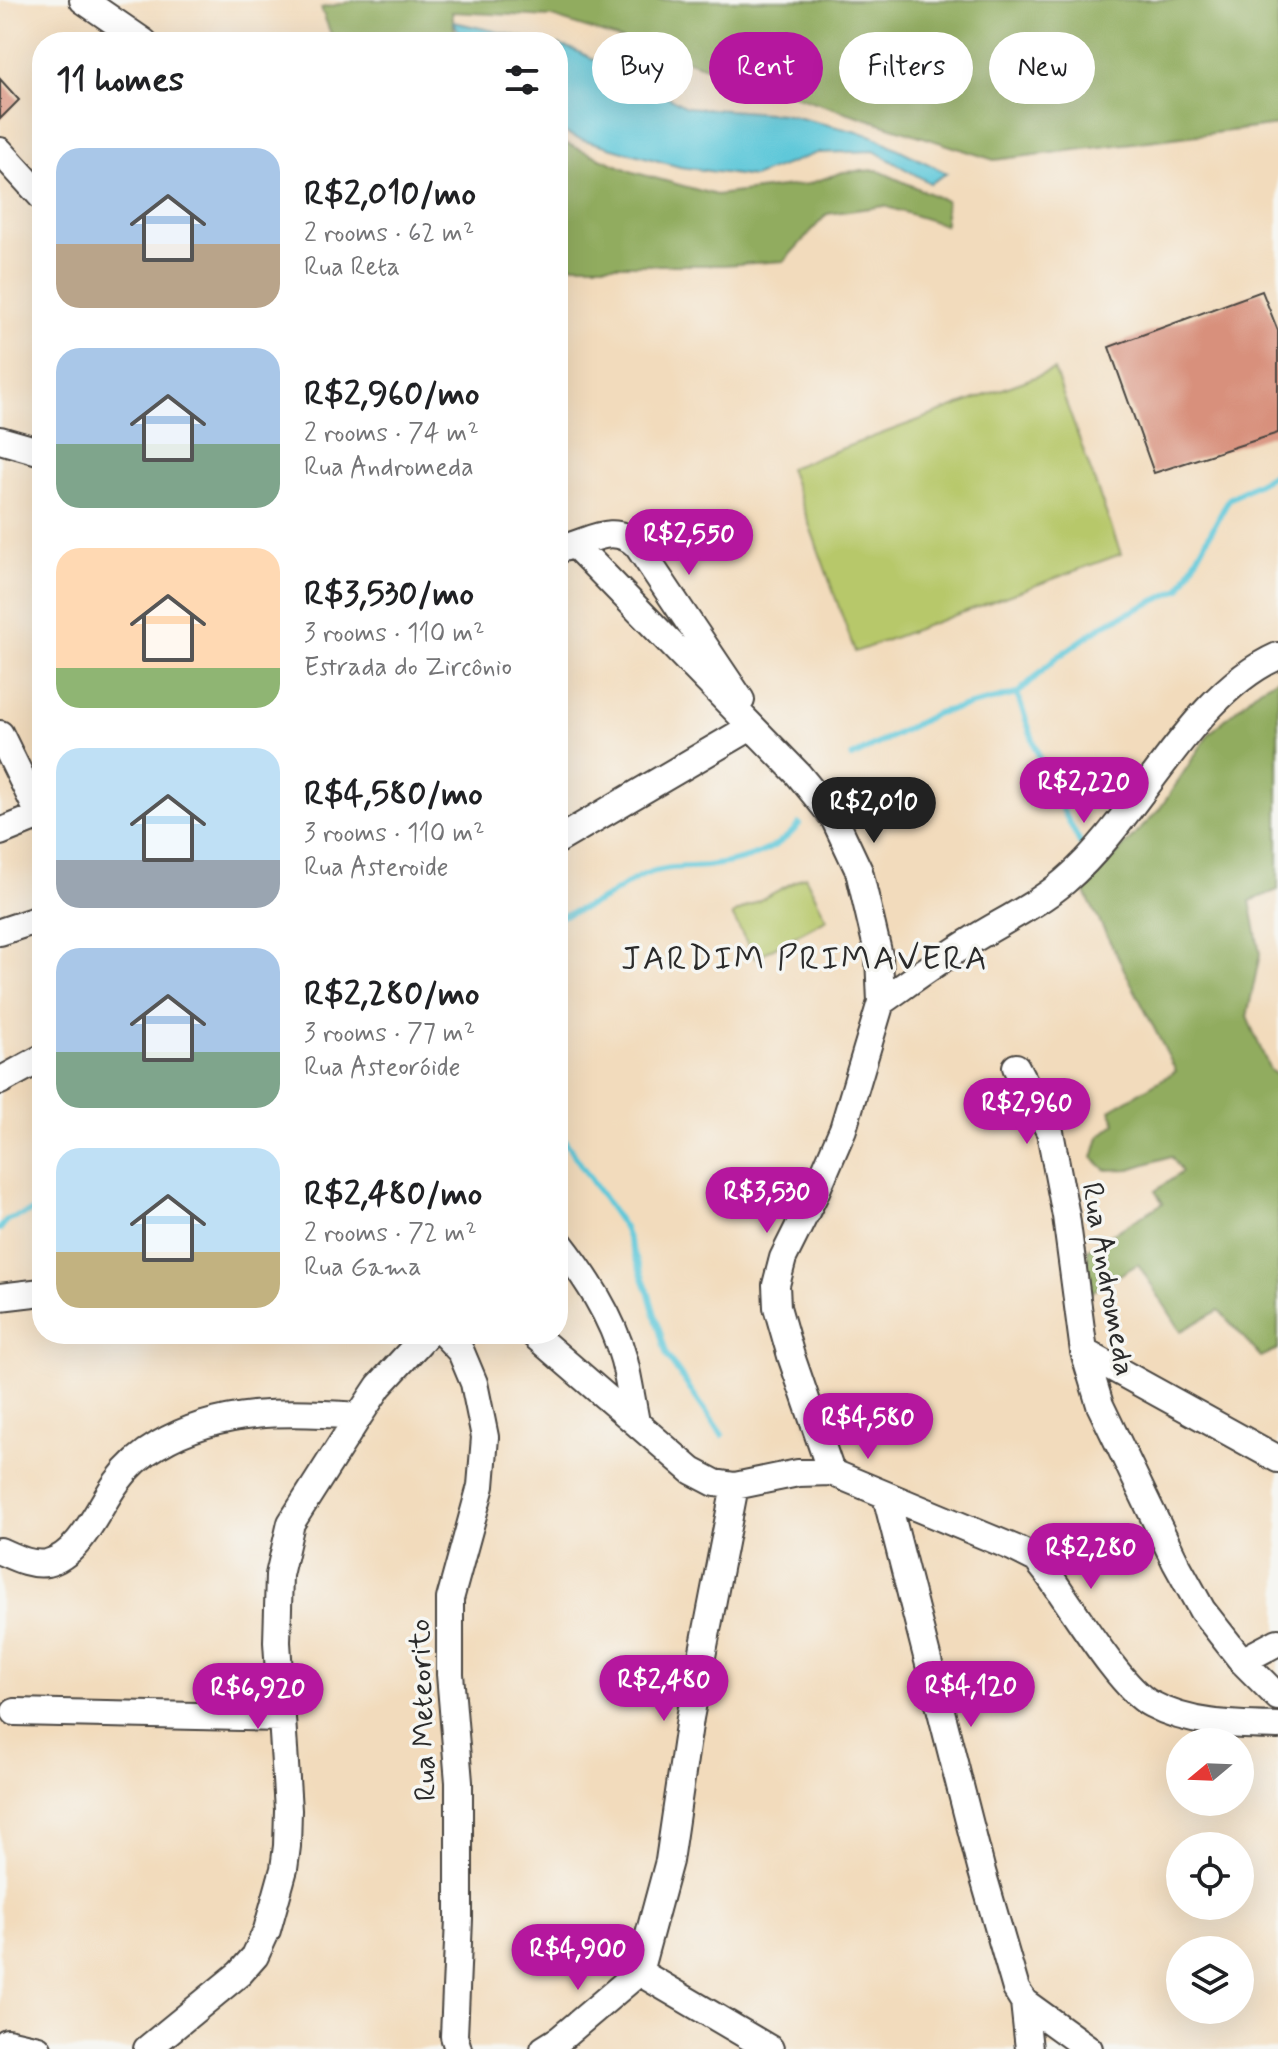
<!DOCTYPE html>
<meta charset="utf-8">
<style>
:root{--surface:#fff;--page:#f6f6f6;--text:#202124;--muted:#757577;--accent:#b5179e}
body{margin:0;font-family:Mynerve,sans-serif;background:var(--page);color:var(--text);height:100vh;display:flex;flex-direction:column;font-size:30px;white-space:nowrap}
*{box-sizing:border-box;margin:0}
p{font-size:26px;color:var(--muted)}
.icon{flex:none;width:44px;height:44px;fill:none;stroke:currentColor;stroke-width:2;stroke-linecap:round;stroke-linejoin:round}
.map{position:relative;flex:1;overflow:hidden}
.side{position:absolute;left:32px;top:32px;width:536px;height:1312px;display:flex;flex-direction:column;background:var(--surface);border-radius:32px;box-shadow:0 8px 32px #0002}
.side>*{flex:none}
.banner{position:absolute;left:592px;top:32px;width:566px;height:72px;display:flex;gap:16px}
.needle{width:52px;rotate:251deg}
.buttons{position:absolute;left:1166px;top:1728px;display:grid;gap:16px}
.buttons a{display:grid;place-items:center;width:88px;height:88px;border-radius:50%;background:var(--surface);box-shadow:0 8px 32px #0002;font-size:40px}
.price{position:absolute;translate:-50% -68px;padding:0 18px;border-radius:28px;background:var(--accent);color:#fff;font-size:26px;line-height:52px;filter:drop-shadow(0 2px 4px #0008)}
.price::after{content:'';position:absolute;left:50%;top:48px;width:24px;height:18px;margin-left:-12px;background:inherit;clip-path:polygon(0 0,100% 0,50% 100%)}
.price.on{background:#222;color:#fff}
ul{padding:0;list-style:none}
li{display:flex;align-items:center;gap:24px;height:200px;padding:0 24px}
li span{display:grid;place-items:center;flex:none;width:224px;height:160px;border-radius:24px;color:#555}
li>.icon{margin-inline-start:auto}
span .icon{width:96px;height:96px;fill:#fffc;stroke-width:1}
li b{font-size:34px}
h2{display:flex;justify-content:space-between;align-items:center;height:96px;padding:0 24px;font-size:34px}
.pill{padding:0 28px;border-radius:36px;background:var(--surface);box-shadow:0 8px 32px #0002;font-size:28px;line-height:72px}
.pill.on{background:var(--accent);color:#fff}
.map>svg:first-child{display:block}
</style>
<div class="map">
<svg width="1278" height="2049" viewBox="0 0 1278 2049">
<rect width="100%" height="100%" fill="#f6f6f2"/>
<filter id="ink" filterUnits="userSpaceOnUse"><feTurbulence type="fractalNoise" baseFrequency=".0125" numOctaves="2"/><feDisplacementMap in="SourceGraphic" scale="16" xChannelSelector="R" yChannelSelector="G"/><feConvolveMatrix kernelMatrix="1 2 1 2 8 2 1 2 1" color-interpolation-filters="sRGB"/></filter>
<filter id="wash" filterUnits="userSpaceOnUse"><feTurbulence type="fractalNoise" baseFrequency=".006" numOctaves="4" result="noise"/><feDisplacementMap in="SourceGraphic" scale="32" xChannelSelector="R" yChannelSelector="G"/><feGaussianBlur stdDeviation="1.8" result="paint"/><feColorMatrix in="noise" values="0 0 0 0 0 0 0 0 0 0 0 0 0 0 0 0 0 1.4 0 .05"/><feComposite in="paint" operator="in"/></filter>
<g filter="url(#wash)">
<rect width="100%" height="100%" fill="#f2dbbc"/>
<path fill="#b7c86b" stroke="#717a4b" stroke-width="2" d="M1054 370 1121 554 855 652 789 468Z
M805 876 827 919 755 958 732 915Z"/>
<path fill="#91ac5f" stroke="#5e6c45" stroke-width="2" d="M358 0H1278V125L994 160 552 17 452 12 456 42H334L321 8Z
M558 140 633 172 716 195 808 184 843 172 877 170 946 201 945 225 884 206 827 214 784 261 724 265H558Z
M1278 678V890L1250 901 1260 954 1247 1017 1270 1070 1278 1076V1349L1261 1357 1219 1310 1181 1331 1138 1264 1085 1296 1088 1249 1163 1203 1155 1191 1182 1172 1171 1156 1130 1169 1106 1170 1093 1158 1099 1137 1116 1123 1110 1110 1176 1071 1083 889 1159 810 1209 734 1260 688Z"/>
<path fill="#5ec8d9" stroke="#447a82" stroke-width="2" d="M454 22 543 42H463Z
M558 45 572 49 640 81 686 107 783 114 870 135 947 173 930 183 874 151 817 153 753 177 680 167 574 137 558 129Z"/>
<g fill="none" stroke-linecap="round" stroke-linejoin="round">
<path stroke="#5ec8d9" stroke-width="6" d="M1017 694 1046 777 1080 843
M852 757 937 713 1017 694 1055 659 1105 624 1180 589 1229 499 1278 472
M558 917C575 912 594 904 609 896 621 888 633 879 646 874 667 866 685 868 707 866 740 862 779 851 799 824
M558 1131 624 1228 648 1291 667 1356 722 1435
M0 1229 7 1220 42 1208"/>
</g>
<g id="blocks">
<path fill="#d8907c" d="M0 79 19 100 0 119Z
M1262 291 1278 331V433L1154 473 1109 347Z"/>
</g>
</g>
<g filter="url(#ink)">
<use href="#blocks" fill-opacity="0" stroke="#494541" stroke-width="2"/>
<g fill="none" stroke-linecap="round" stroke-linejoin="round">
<g stroke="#494541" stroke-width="30">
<path id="minor" d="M83 0 144 42
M0 151 42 197
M0 440 42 452
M576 546 798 774 834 818 859 871 879 956 881 1002 843 1129 814 1196 783 1258 776 1285 777 1307 791 1356 831 1472
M558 549C587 544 612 521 637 545L741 700
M0 734 42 820
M0 832 42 815
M558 840 751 727
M0 932 42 918
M881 1002C911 981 941 959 972 940 1003 921 1038 904 1065 881 1139 818 1190 695 1278 656
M1016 1067 1050 1132 1066 1216 1084 1352 1100 1405 1176 1563 1202 1610 1242 1661 1278 1697
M0 1081 42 1058
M558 1241C586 1277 612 1316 624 1360 629 1380 632 1402 636 1422
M0 1297 42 1292
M444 1334 461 1352 474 1383 485 1437 481 1486 450 1599V1674L459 1782V1919L454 2036 458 2049
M533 1334 692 1471 715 1483 735 1486 798 1473 831 1472 1014 1548 1036 1559 1048 1574C1071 1605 1120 1688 1151 1704 1190 1725 1235 1725 1278 1726
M1084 1352 1278 1459
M886 1496 981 1868 1016 1989 1024 2002 1089 2049
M0 1551C14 1557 31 1566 47 1563 81 1555 98 1507 117 1482 128 1467 142 1454 158 1445 220 1408 290 1411 359 1416L379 1386 427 1334
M1242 1661 1278 1642
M15 1712 282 1718
M639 1972 669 1861 690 1718 735 1486
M639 1972 770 2049
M1024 2002 1029 2049
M7 2042 38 2049
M147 2049 240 1973 255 1956 267 1930 284 1869 287 1846 288 1810 277 1642 279 1575 291 1523 359 1416
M544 2049 560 2039 639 1972"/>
</g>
<use href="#minor" stroke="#fff" stroke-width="26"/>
</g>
</g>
<g text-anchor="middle" stroke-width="7" stroke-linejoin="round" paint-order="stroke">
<g font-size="30" fill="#2b2b2b" stroke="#f6f6f2">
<text transform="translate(1109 1279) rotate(80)" y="10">Rua Andromeda</text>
<text transform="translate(422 1710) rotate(-92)" y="10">Rua Meteorito</text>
</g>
<g font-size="34" letter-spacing="2" fill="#2b2b2b" stroke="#f6f6f2">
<text x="805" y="969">JARDIM PRIMAVERA</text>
</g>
</g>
</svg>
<div class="buttons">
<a><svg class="needle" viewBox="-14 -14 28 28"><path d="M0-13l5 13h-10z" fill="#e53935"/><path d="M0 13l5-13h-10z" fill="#757577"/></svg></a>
<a><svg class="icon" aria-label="locate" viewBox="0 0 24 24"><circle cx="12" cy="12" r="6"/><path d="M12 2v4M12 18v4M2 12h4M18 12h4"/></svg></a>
<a><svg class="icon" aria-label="layers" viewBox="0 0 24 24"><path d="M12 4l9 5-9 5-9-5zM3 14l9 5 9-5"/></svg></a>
</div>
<b class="price" style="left:689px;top:577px">R$2,550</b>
<b class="price" style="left:1084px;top:825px">R$2,220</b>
<b class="price on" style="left:874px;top:845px">R$2,010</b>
<b class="price" style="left:1027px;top:1146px">R$2,960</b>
<b class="price" style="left:767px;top:1235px">R$3,530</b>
<b class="price" style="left:868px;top:1461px">R$4,580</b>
<b class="price" style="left:1091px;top:1591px">R$2,280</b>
<b class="price" style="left:664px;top:1723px">R$2,480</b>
<b class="price" style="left:971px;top:1729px">R$4,120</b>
<b class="price" style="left:258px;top:1731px">R$6,920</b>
<b class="price" style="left:578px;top:1992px">R$4,900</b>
<div class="banner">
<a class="pill">Buy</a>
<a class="pill on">Rent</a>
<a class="pill">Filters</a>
<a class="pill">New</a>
</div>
<section class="side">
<h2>11 homes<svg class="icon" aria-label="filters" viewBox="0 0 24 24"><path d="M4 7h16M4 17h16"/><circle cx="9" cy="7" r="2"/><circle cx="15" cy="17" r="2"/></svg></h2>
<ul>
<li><span style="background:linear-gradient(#a9c7e8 60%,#b9a48a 0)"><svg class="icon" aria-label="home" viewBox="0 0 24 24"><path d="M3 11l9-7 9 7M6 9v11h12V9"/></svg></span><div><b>R$2,010/mo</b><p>2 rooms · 62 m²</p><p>Rua Reta</p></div></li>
<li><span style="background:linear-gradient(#a9c7e8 60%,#7fa58c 0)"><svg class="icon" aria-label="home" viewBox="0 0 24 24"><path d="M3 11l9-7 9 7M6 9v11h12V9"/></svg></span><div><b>R$2,960/mo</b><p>2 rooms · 74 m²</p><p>Rua Andromeda</p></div></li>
<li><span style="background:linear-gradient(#ffd9b3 75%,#8fb573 0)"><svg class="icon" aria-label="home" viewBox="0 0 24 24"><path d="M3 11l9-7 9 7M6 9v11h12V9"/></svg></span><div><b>R$3,530/mo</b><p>3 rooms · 110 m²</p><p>Estrada do Zircônio</p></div></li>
<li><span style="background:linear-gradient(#bfe0f5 70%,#9aa5b1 0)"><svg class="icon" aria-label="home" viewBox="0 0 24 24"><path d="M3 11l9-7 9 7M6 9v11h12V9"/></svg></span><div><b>R$4,580/mo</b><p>3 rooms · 110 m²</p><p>Rua Asteroide</p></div></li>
<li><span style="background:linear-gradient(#a9c7e8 65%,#7fa58c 0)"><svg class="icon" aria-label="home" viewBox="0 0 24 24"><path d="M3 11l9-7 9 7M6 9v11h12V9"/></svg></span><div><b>R$2,280/mo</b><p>3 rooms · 77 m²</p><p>Rua Asteoróide</p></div></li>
<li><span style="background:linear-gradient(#bfe0f5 65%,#c2b280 0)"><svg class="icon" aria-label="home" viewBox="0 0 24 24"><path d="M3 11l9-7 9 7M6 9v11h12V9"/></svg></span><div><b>R$2,480/mo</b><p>2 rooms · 72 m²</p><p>Rua Gama</p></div></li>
</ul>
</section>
</div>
